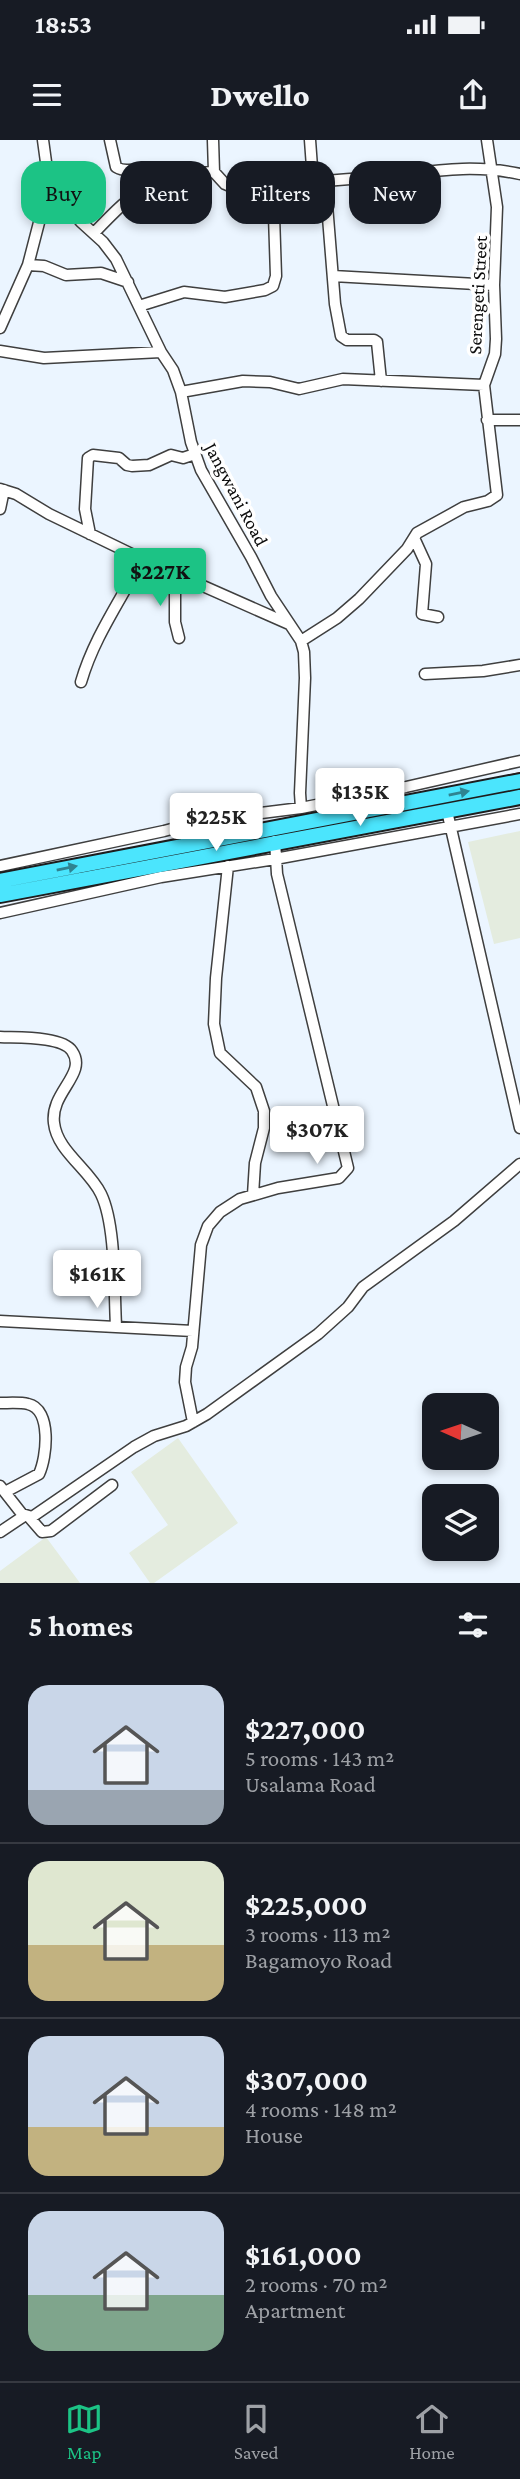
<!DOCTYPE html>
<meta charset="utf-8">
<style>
:root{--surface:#171b24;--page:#242831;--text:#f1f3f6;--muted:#9ea1a6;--line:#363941;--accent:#1cc385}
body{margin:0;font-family:"Crimson Pro",serif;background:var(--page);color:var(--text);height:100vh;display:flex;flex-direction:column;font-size:26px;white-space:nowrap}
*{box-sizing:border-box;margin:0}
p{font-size:23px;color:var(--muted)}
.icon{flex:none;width:38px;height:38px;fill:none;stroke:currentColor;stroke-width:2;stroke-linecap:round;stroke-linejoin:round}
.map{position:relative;height:1443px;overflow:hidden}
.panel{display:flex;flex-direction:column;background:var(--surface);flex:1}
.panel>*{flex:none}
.top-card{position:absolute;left:21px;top:21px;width:480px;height:63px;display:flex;gap:14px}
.needle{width:46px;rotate:273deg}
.fabs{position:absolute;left:422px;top:1253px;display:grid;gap:14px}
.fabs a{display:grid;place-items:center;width:77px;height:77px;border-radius:14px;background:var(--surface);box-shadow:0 4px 10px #0003;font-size:35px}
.price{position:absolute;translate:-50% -60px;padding:0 16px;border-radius:7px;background:#fff;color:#222;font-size:23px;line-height:46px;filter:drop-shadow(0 2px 4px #0008)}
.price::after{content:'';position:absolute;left:50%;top:42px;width:21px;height:16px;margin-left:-10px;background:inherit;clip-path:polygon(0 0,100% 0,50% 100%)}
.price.selected{background:var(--accent);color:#111}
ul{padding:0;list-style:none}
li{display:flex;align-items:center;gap:21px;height:175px;padding:0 28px}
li+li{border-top:2px solid var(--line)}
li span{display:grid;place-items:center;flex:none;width:196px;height:140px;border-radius:21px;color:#555}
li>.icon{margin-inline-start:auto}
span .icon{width:84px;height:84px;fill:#fffc;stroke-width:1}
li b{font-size:30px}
h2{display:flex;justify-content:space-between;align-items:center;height:84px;padding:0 28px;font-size:30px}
.chip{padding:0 24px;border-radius:21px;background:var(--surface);box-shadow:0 4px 10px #0003;font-size:24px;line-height:63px}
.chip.selected{background:var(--accent);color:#111}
.status{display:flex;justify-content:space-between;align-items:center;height:49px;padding:0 35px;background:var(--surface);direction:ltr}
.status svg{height:19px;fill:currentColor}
header{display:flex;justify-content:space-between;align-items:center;height:91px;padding:0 28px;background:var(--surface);font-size:32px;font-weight:800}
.tab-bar{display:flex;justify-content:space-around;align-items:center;height:98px;border-top:2px solid var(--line);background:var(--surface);font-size:19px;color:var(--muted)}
.tab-bar a{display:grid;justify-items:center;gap:4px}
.tab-bar .selected{color:var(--accent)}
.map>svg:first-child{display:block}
</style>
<div class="status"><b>18:53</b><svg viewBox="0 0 49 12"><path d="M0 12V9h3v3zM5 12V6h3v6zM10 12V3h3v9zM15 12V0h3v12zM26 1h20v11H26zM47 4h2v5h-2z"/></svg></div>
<header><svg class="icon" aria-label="menu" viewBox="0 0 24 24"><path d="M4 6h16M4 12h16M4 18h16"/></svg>Dwello<svg class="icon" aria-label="share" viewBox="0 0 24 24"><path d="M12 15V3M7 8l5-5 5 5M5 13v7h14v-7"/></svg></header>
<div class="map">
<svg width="520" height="1443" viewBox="0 0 520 1443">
<rect width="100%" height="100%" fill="#ebf5ff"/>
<path fill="#e4ecdf" d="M520 691V798L494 804 468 702Z
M178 1298 238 1383 154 1443H150L129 1413 168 1385 131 1332Z
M46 1397 80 1443H0V1431Z"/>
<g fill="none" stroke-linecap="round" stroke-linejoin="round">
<path stroke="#d53b2f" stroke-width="2" d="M503 637 520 633"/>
<g stroke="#3f3f3f" stroke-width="13">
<path id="minor" d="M43 0 49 44 81 82 103 102 116 119 161 212 173 230 181 252 191 302 201 330 251 417 271 456 301 501 304 512 305 538 300 653 301 668
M110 0 116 27C133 37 131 18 148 45
M213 0 214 32
M310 0 313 41
M325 40 335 164 341 196 347 200H374L377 202 381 241
M94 93C135 50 153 34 214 32L225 44 232 47C277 45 321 41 366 38 420 34 465 22 520 34
M28 125 44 126 66 135 101 133 128 142
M333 136 494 145
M139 166 184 152 225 157 265 150 273 146 276 136 273 45
M0 188 28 125 49 44
M0 211 44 218 161 212
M181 252 243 241 270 242 299 249 343 239 484 245
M487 280H520
M0 349 16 354 49 374 142 419 289 484
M0 369 4 350
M90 394 85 369 88 318 93 315 119 318 127 325 132 326 149 325 171 315 183 318 195 314
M415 400 426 424 422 474 438 477
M175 433V482L179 498
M301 501 337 478 359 459 407 409 417 393 464 367 488 361 497 355 484 245 495 214 496 199 494 145 497 67 487 0
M425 534 483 531 520 525
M81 542C94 497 121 460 142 419
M447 671 520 988
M0 726 164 691 205 680 301 668 406 647 520 621
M228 726 216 838 214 884 220 913 256 947 264 971V988L255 1023 253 1055
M0 773 161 737 275 719 520 674
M0 897C17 898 62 896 72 911 88 934 50 952 54 983 57 1011 89 1029 101 1054 116 1085 114 1150 116 1186
M0 1181 193 1191
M0 1263C9 1263 20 1262 28 1264 52 1269 47 1317 39 1334L5 1352
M193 1282 185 1242 186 1227 192 1207 201 1105 208 1086 220 1072 240 1059 278 1048 339 1038 348 1028 277 734 275 701
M0 1346 22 1374 32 1377 134 1307 154 1296 186 1286 207 1274 318 1194 348 1167 363 1147 454 1081 520 1024
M29 1377 42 1392 51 1391 112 1345
M0 1392 24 1376"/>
</g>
<g stroke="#1d1d1d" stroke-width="18">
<path id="highway" d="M0 741 520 641
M0 755 520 657"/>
</g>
<use href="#minor" stroke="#fff" stroke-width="10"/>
<use href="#highway" stroke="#4be5fd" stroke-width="14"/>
</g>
<defs><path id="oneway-solid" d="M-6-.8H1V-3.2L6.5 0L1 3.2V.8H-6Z" transform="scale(1.75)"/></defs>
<g fill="#2f8391">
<use href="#oneway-solid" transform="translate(459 653) rotate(-11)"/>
<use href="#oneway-solid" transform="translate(67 728) rotate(-11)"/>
</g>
<g text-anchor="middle" stroke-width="7" stroke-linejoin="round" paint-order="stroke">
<g font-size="19" fill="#0c0c0c" stroke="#fff">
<text transform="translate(477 155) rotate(-87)" y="7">Serengeti Street</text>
<text transform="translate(237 354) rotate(62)" y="7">Jangwani Road</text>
</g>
</g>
</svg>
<div class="fabs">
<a><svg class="needle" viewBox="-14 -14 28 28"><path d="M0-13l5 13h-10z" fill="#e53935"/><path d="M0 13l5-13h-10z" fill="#9ea1a6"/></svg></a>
<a><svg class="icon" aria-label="layers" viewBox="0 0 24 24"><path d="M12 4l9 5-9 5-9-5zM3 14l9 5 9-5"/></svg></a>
</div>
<b class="price selected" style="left:160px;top:468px">$227K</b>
<b class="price" style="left:360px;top:688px">$135K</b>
<b class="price" style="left:216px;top:713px">$225K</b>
<b class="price" style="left:317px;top:1026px">$307K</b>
<b class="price" style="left:97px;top:1170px">$161K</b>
<div class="top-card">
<a class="chip selected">Buy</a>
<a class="chip">Rent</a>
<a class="chip">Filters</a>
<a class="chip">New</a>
</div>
</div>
<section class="panel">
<h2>5 homes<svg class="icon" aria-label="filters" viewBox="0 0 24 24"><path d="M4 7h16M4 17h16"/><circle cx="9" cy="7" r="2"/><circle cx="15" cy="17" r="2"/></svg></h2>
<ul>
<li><span style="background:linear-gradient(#c9d6e8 75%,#9aa5b1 0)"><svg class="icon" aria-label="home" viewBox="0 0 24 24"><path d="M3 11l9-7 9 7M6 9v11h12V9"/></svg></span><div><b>$227,000</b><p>5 rooms · 143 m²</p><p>Usalama Road</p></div></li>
<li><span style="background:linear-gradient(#dfe7d0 60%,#c2b280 0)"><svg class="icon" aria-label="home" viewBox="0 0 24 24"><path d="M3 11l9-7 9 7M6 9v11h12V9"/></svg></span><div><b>$225,000</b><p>3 rooms · 113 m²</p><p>Bagamoyo Road</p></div></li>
<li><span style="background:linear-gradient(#c9d6e8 65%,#c2b280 0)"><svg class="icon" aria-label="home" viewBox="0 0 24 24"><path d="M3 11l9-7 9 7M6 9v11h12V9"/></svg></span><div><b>$307,000</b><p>4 rooms · 148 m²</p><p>House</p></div></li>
<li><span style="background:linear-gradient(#c9d6e8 60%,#7fa58c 0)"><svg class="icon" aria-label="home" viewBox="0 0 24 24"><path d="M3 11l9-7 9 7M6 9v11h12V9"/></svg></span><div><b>$161,000</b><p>2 rooms · 70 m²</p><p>Apartment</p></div></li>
</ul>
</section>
<nav class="tab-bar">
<a class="selected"><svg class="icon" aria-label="map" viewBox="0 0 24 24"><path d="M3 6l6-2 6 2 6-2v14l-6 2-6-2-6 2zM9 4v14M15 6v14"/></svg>Map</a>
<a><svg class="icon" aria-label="saved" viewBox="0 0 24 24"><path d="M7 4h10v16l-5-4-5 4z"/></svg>Saved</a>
<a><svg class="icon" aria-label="home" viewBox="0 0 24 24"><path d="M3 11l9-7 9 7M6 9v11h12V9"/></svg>Home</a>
</nav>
